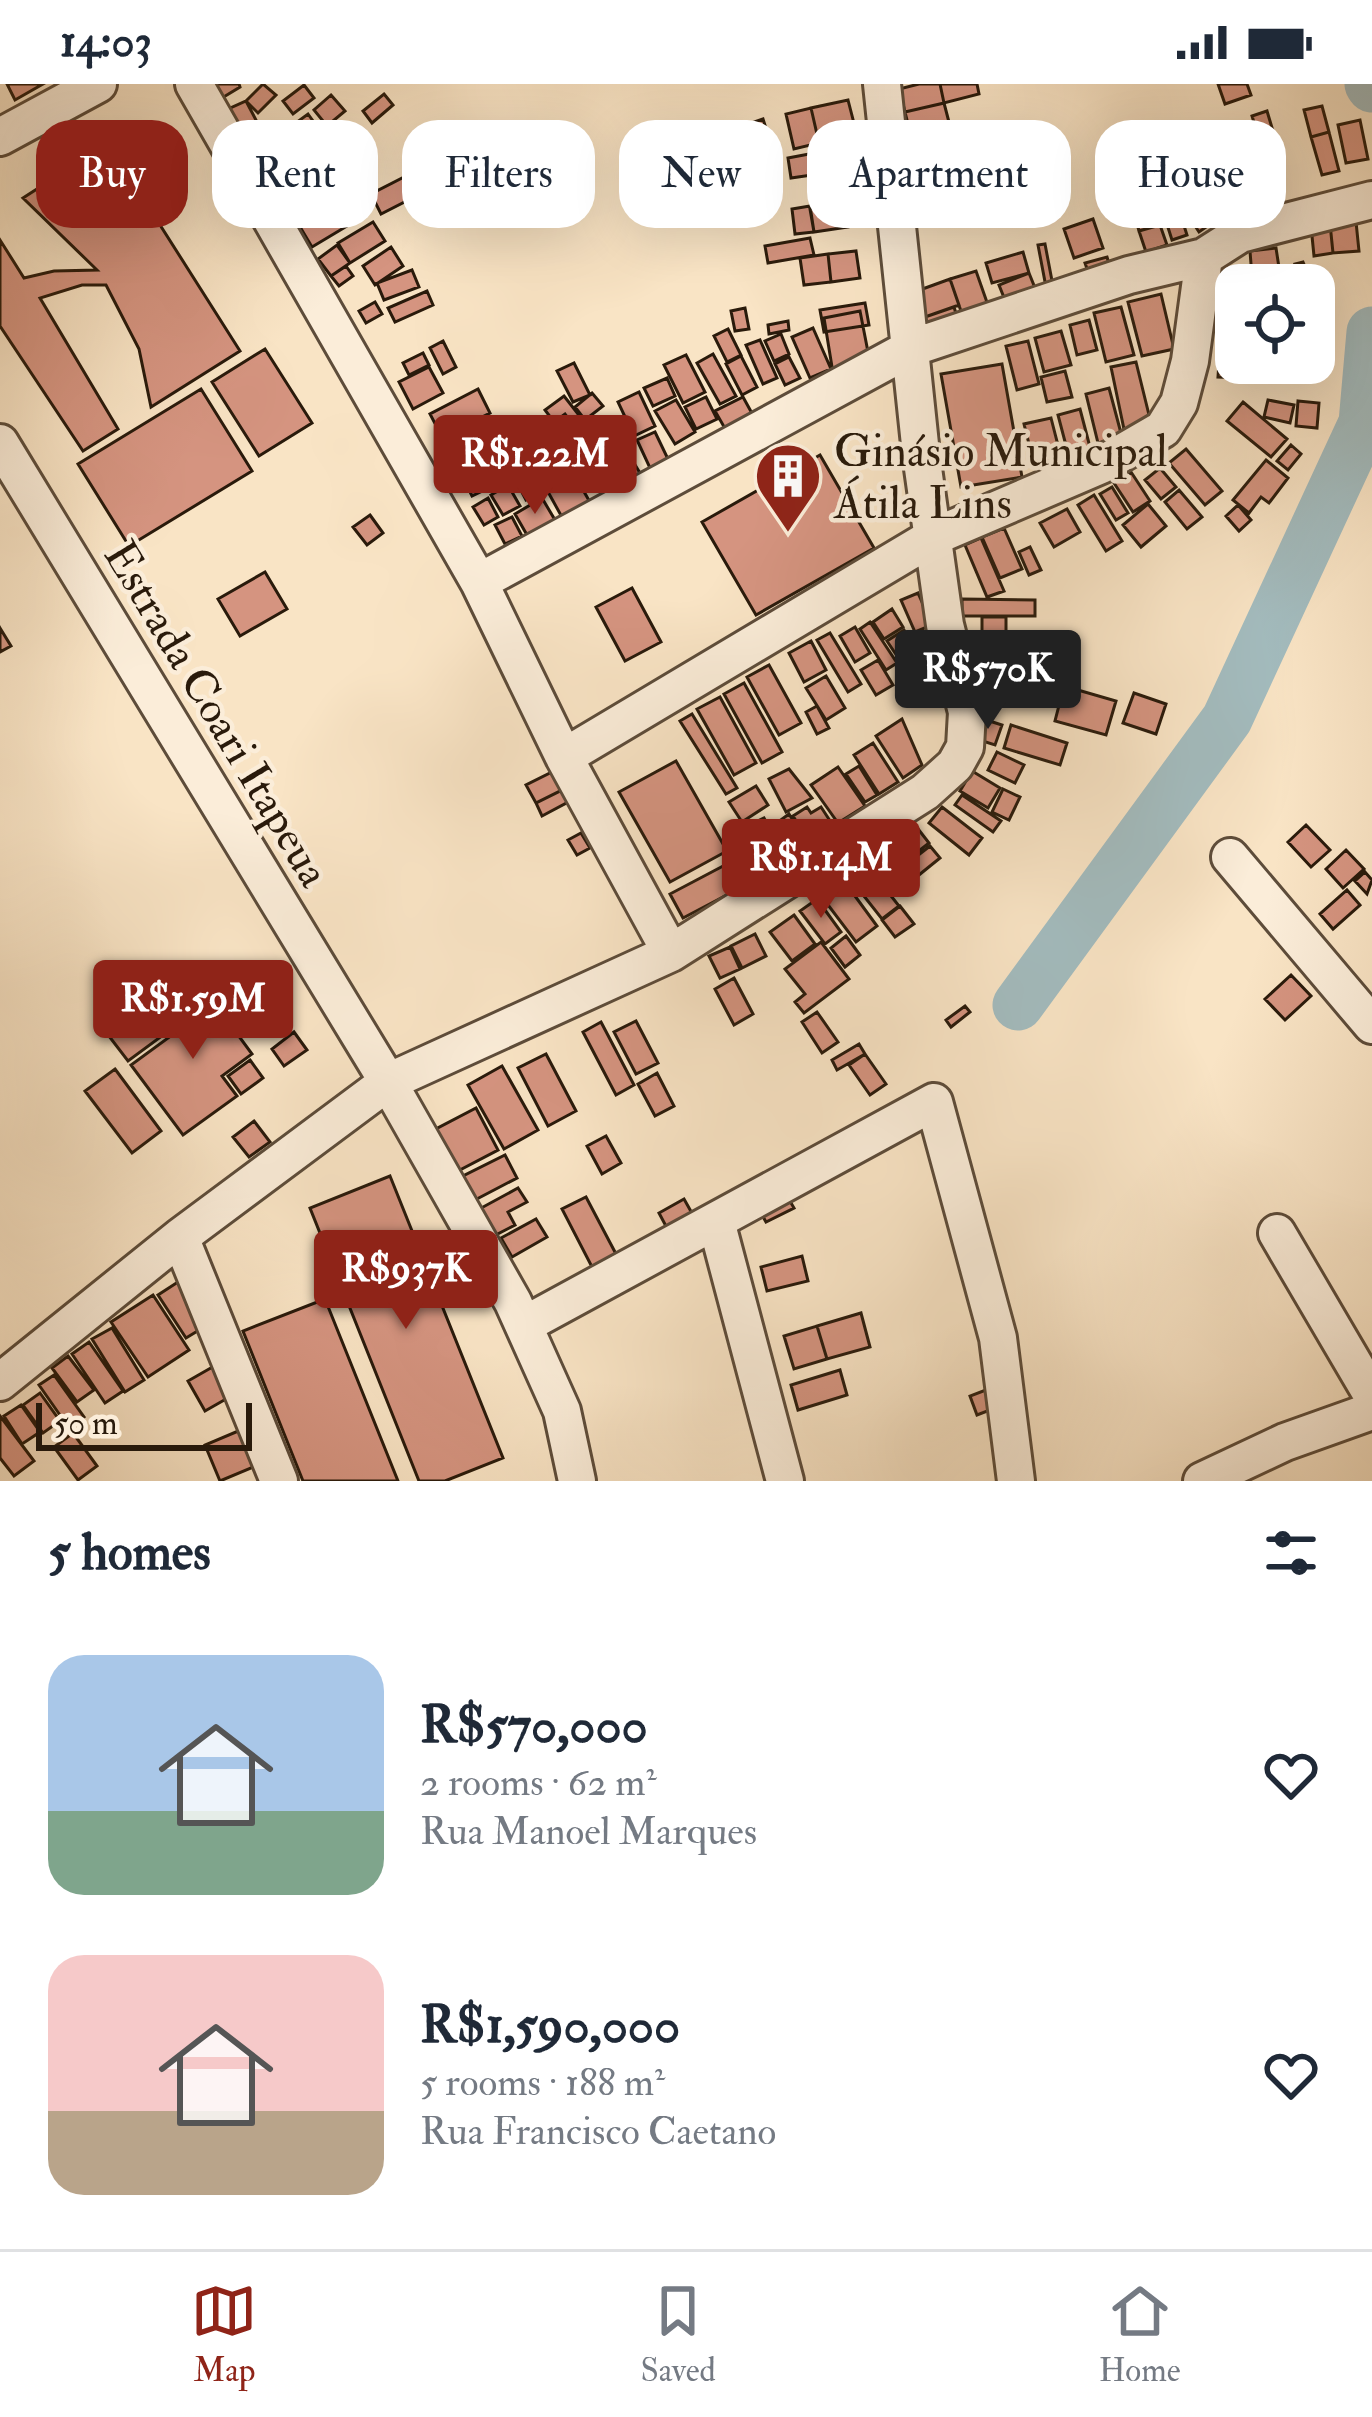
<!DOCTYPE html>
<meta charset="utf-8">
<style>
:root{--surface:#fff;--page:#f2f2f3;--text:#1f2937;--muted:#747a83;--line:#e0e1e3;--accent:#8f2418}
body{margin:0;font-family:"IM FELL Double Pica",serif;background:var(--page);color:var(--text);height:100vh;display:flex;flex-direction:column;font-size:45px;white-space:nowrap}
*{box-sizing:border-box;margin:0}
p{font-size:39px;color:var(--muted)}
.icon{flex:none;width:66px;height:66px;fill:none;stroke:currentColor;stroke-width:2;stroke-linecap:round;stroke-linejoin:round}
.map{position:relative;height:1397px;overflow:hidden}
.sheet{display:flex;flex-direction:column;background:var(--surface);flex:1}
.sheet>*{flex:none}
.hud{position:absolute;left:36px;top:36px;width:1302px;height:108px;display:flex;gap:24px}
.fabs{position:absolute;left:1215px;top:180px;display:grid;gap:24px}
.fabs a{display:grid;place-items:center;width:120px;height:120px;border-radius:24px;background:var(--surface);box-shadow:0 12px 48px #0002;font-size:60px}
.scale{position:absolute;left:36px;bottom:30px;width:216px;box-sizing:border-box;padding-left:12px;border:6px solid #291a0b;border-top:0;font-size:33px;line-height:42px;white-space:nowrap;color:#291a0b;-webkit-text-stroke:9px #fbedd9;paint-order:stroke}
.price{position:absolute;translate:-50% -102px;padding:0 27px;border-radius:12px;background:var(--accent);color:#fff;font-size:39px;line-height:78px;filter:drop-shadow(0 3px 6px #0008)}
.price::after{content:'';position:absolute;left:50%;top:72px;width:36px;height:27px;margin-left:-18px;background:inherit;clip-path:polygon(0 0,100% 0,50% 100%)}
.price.active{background:#222;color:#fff}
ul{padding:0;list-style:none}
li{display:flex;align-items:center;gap:36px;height:300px;padding:0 48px}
li span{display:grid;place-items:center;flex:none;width:336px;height:240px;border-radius:36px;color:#555}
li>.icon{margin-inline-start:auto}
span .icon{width:144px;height:144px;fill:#fffc;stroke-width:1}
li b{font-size:51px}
h2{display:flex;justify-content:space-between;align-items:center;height:144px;padding:0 48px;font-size:51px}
.chip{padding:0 42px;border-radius:36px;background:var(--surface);box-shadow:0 12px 48px #0002;font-size:42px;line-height:108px}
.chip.active{background:var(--accent);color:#fff}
.status{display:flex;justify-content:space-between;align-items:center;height:84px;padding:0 60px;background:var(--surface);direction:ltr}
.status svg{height:33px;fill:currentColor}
.menu{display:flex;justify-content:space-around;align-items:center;height:168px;border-top:3px solid var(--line);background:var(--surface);font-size:33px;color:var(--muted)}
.menu a{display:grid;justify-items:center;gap:6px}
.menu .active{color:var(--accent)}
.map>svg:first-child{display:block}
</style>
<div class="status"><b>14:03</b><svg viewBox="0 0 49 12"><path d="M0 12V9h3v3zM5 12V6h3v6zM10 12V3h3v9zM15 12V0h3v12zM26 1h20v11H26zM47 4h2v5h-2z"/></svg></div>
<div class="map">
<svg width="1372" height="1397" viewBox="0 0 1372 1397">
<rect width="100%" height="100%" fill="#f9e4c5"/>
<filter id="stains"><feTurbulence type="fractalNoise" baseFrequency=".00167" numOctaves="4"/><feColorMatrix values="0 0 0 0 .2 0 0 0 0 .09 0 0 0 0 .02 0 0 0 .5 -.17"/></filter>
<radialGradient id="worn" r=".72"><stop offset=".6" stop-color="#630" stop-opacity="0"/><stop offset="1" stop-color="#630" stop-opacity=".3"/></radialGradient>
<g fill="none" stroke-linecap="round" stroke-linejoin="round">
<path stroke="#a3bcbf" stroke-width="51" d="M1370 0 1372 3
M1018 921 1227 635 1364 339 1372 248"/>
</g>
<path fill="#d59480" stroke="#291a0b" stroke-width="3" d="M7 0H43L15 16Z
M214 0H239L240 3 222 14Z
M263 0 276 11 258 29 246 17Z
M919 0H940L944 19 905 28 899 5Z
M940 0H977L979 10 944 19Z
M1218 0H1247L1251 11 1225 20Z
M304 1 314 14 293 30 283 17Z
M384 10 393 21 372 39 363 27Z
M331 11 345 27 327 42 314 26Z
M848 16 857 51 819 59 811 24Z
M246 17 256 36 236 46 226 26Z
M944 19 950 42 911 52 905 28Z
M1322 22 1329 48 1311 53 1304 26Z
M811 24 819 59 794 65 786 30Z
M1267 27 1278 64 1263 68 1252 32Z
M308 30 318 44 304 55 293 41Z
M763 35 770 57 747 64 740 43Z
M1360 36 1368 75 1346 79 1338 41Z
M990 39 994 55 975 59 971 43Z
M963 47 968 62 916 76 912 60Z
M1329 48 1339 87 1322 91 1311 53Z
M348 54 363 81 338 95 323 68Z
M108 59 240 267 151 323 139 265 106 201H82L40 214 118 345 83 367 0 242V156L24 194 54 187 97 186 23 114Z
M311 61 321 81 300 91 290 72Z
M843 64 846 89 821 92 818 68Z
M989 68 991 77 975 79 974 71Z
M1263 68 1266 83 1251 87 1248 72Z
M809 70 812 91 791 94 788 74Z
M290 72 300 91 278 103 267 84Z
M1225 72 1244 115 1225 122 1208 79Z
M1204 77 1209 93 1189 99 1185 83Z
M426 83 436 102 418 111 408 91Z
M1266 83 1277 93 1262 110 1251 99Z
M1001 88 1005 106 982 110 978 93Z
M408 91 418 111 381 130 371 110Z
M324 92 352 139 312 163 284 116Z
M971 97 978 125 958 130 951 101Z
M766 101 769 122 738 127 735 106Z
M946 108 951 133 939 135 934 110Z
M1149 109 1154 126 1135 132 1129 115Z
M1174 110 1187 151 1172 156 1159 115Z
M1201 113 1216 136 1199 148 1184 125Z
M845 120 848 143 814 148 810 125Z
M810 122 814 148 795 150 792 125Z
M1161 124 1166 139 1139 147 1135 132Z
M1355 128 1359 167 1333 169 1329 130Z
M1329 130 1333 169 1314 172 1310 132Z
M1093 135 1103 164 1074 174 1064 145Z
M373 138 385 157 350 179 338 159Z
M1160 141 1167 161 1146 168 1139 147Z
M810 154 814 171 768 179 765 162Z
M1045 160 1053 202 1046 203 1038 161Z
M337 161 350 179 331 192 318 175Z
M391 163 403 182 375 201 363 182Z
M1276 164 1280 190 1252 193 1250 167Z
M856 167 860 194 831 198 828 170Z
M1023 168 1029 189 992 199 986 179Z
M828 170 831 198 804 201 800 174Z
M1107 173 1112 190 1091 196 1085 179Z
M1303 178 1311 197 1303 200 1295 180Z
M346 182 353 192 339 202 331 192Z
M412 186 419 203 384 216 377 199Z
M976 187 989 224 963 233 950 195Z
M1029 189 1039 214 1009 226 999 201Z
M950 195 959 221 925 233 917 207Z
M427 207 433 221 395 238 388 224Z
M1161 210 1174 265 1142 272 1128 218Z
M1322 216 1331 240 1314 246V219Z
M375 218 382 230 366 239 359 227Z
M865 219 869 241 824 248 820 226Z
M954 223 959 239 931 248 925 233Z
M1121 223 1134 271 1106 278 1094 229Z
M745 224 749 245 735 247 731 227Z
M860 227 868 268 833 289 824 234Z
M1089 236 1097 266 1077 271 1070 241Z
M788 237 789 246 769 250 768 241Z
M813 244 831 285 810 294 792 253Z
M728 245 741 271 727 278 714 252Z
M1061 247 1071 281 1044 288 1035 254Z
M1221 249 1236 250V279H1245L1244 294 1218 293Z
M781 250 789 270 774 277 765 257Z
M760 256 777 294 763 300 746 261Z
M443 257 456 283 443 290 430 264Z
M1028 257 1039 300 1017 306 1006 262Z
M265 265 312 339 259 372 212 298Z
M423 269 429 281 409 291 403 279Z
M713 270 736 312 720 320 697 279Z
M686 271 705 308 683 319 664 281Z
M741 272 757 303 742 311 726 280Z
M789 273 800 294 785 301 775 280Z
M1136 278 1149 331 1125 350 1111 283Z
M574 279 590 311 573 318 557 287Z
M1267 279H1310L1311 295 1268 298Z
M1002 280 1022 393 961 403 941 290Z
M429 283 443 309 413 325 399 298Z
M1065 287 1072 313 1047 318 1041 293Z
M667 294 675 312 653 322 644 304Z
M1109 304 1122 353 1098 359 1086 310Z
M201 305 252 387 129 462 78 380Z
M478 305 490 329 442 353 430 330Z
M639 308 655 342 634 352 618 318Z
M592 309 603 322 585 336 575 323Z
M564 312 589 344 580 350 565 330 554 338 545 326Z
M706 313 717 335 696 345 685 323Z
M743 313 754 333 727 348 715 327Z
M676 316 695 348 675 360 655 327Z
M1268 316 1294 321 1290 339 1264 333Z
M1298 317 1319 319 1317 344 1296 342Z
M1243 318 1287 355 1271 373 1227 337Z
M1080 325 1091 367 1069 373 1058 331Z
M611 334 621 348 597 364 588 350Z
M1051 334 1062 377 1035 384 1024 340Z
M566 336 612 405 602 411 592 396 585 401 550 347Z
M655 348 668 375 650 384 637 356Z
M507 352 519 374 504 382 492 361Z
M623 361 643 394 623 405 604 372Z
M1291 361 1301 370 1288 386 1277 377Z
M558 362 591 420 563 435 531 377Z
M489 363 498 381 465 398 456 380Z
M1186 365 1222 407 1205 421 1169 379Z
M820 371 874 464 756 531 702 438Z
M1266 376 1288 394 1269 419 1261 413 1249 429 1233 416Z
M499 384 505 396 472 412 466 400Z
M1160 384 1176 403 1161 415 1145 396Z
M529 385 541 408 526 416 514 393Z
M1131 388 1150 417 1133 428 1114 399Z
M508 401 520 422 503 431 491 411Z
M1112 403 1128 429 1116 436 1100 410Z
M1179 406 1202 433 1187 445 1165 418Z
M1094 411 1122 457 1106 467 1078 421Z
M488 414 498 433 484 441 473 423Z
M542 414 555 436 527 451 515 430Z
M1148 420 1166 442 1141 463 1123 441Z
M1238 421 1251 436 1239 447 1226 432Z
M1067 425 1080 448 1054 463 1040 439Z
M370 431 383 449 367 461 353 443Z
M512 433 522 452 505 460 495 441Z
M1004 444 1022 485 1000 494 982 453Z
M981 454 1004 507 987 513 965 461Z
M1030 463 1041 486 1029 491 1019 468Z
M265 488 287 525 240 552 218 515Z
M632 504 661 558 625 577 596 523Z
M918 509 932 541 915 548 901 516Z
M962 515 1035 516V532H962Z
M892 525 903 543 884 555 873 538Z
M982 533H1006V553L982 554Z
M870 538 897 579 886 586 860 545Z
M855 543 870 569 855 578 840 552Z
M0 544 11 562 0 568Z
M904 546 921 574 905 584 887 557Z
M830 549 861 600 848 608 817 556Z
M811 557 826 586 804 598 789 569Z
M975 557H1017V579H975Z
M878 576 893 601 876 611 861 586Z
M769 581 801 639 779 651 747 593Z
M973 584H1022V616H973Z
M826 592 845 624 826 636 806 604Z
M744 599 782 668 762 679 724 610Z
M1064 602 1116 617 1106 651 1055 637Z
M1134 609 1166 620 1156 650 1123 639Z
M720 613 756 679 734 691 697 625Z
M817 622 829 644 817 650 806 628Z
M692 630 737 704 726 710 680 637Z
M980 634 1002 641 995 661 973 654Z
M902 635 922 681 903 694 876 652Z
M1011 641 1067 659 1060 681 1004 664Z
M873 659 898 698 879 710 854 671Z
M997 668 1024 681 1015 699 988 686Z
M676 677 727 767 670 798 619 708Z
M859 682 877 711 865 718 846 690Z
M838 683 865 722 838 739 811 701Z
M789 685 812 714 786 728 769 695Z
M554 687 564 705 536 719 526 701Z
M972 687 1000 704 988 724 960 707Z
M756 702 768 721 742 738 729 718Z
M564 705 570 717 542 732 536 719Z
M1003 705 1020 713 1009 736 992 728Z
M962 711 1001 737 993 748 955 721Z
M807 723 811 729 821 723 836 746 812 762 793 732Z
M942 723 982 754 969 771 929 739Z
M789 730 808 760 797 767 778 738Z
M764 734 787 776 767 786 744 744Z
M915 741 929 759 897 784 883 766Z
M1306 741 1330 766 1311 783 1288 758Z
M581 749 590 764 577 771 568 756Z
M930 762 940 774 909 799 899 786Z
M1346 766 1364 785 1343 804 1326 785Z
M746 767 761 794 745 802 730 775Z
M727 780 740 804 683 834 670 810Z
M871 781 878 790 861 804 854 795Z
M893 784 906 802 894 811 880 794Z
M1365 788 1372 796 1367 810 1355 797Z
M877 794 899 822 882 835 860 807Z
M844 797 877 842 856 858 822 813Z
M1347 806 1360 821 1333 845 1320 830Z
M817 815 841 848 825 860 800 827Z
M900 822 914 840 895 853 882 836Z
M794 831 815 860 792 877 770 848Z
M755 850 766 872 742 884 731 862Z
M846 852 860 871 845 883 831 864Z
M821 858 849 895 804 929 795 918 805 910 785 885Z
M730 863 740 885 720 894 709 872Z
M1291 891 1311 912 1285 936 1265 915Z
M734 894 753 930 734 941 715 905Z
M202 902 252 970 222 992 237 1012 183 1051 131 981 179 946 166 928Z
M144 911 170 946 128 977 102 943Z
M965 922 970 928 951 943 946 936Z
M817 928 838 958 822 969 802 938Z
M636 937 658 979 636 990 614 948Z
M601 938 634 1001 616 1011 583 948Z
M294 948 307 966 284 982 272 965Z
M859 960 865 970 837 986 832 976Z
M546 970 576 1027 548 1042 518 984Z
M865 970 886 1000 870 1011 849 981Z
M250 976 263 994 241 1010 228 992Z
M502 982 538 1046 504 1065 468 1001Z
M115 985 161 1047 132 1069 85 1007Z
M657 989 674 1022 655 1032 638 1000Z
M476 1024 498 1066 456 1088 434 1046Z
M254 1037 270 1058 249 1073 233 1053Z
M606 1052 621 1079 602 1090 587 1062Z
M505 1071 517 1094 473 1117 461 1093Z
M390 1092 503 1374 445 1397H419L310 1124Z
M518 1104 527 1118 508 1128 515 1141 486 1156 472 1129Z
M783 1105 794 1124 766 1138 756 1120Z
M586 1113 616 1170 592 1183 562 1125Z
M684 1115 693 1131 668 1146 659 1129Z
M536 1135 547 1153 512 1173 501 1154Z
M802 1172 808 1197 767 1207 761 1183Z
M181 1196 209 1240 186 1254 158 1211Z
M153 1211 189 1266 148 1293 111 1238Z
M325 1215 398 1397H303L243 1247Z
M861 1229 870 1263 827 1275 817 1242Z
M817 1242 827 1275 794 1285 784 1252Z
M112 1244 144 1296 125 1308 92 1255Z
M89 1258 123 1307 105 1319 72 1270Z
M68 1272 94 1306 77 1318 52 1284Z
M216 1281 233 1311 205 1327 188 1297Z
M840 1286 847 1311 798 1326 791 1301Z
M54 1291 84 1333 69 1344 39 1301Z
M991 1304 998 1323 977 1331 970 1312Z
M40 1309 60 1337 43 1349 23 1321Z
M21 1321 40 1348 22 1360 4 1332Z
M0 1332 34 1377 14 1392 0 1374Z
M250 1342 265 1378 220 1397 205 1361Z
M73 1349 97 1382 78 1396 54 1363Z"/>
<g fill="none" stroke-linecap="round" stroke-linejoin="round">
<g stroke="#5d4c3a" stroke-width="42">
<path id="minor" d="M194 0 479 498 564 673 671 869
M0 53 98 0
M0 359 388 998 513 1218 562 1327 577 1397
M479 498 911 264 1129 191 1204 173 1240 150 1372 116
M564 673 933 453 1101 381 1163 345 1179 319 1190 277 1204 173
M1230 773 1372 941
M716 1137 785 1397
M1277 1149 1372 1311
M180 1153 279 1397
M524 1241 934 1018 998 1254 1016 1397
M0 1298 180 1153 388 998 671 869 925 708 955 681 965 663 967 628 945 541 921 370 882 0
M1202 1397 1285 1358 1372 1327"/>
</g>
<use href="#minor" stroke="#fbedd9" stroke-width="36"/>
</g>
<defs>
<g id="building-pin" transform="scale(3.45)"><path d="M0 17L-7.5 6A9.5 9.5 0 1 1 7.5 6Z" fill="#8f2418" stroke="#fbedd9"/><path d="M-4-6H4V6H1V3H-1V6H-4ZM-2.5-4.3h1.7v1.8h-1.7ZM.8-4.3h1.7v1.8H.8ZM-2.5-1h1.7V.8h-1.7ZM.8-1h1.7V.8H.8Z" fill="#fff"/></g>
</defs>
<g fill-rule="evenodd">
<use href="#building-pin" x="788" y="392"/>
</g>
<g text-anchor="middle" stroke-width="9" stroke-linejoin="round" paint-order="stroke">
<g font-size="45" fill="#291a0b" stroke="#fbedd9" text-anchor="start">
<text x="834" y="382">Ginásio Municipal<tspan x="834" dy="52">Átila Lins</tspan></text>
</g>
<g font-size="45" fill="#291a0b" stroke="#fbedd9">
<text transform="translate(218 629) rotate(59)" y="16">Estrada Coari Itapeua</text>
</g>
</g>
<rect width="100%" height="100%" filter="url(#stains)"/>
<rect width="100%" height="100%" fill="url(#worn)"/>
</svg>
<div class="fabs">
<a><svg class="icon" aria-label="locate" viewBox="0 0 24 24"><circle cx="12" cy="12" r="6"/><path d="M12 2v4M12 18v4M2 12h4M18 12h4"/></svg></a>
</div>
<div class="scale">50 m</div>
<b class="price" style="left:535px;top:433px">R$1.22M</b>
<b class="price active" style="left:988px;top:648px">R$570K</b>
<b class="price" style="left:821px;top:837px">R$1.14M</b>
<b class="price" style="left:193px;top:978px">R$1.59M</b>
<b class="price" style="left:406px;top:1248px">R$937K</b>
<div class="hud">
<a class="chip active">Buy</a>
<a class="chip">Rent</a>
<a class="chip">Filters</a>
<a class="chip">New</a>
<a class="chip">Apartment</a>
<a class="chip">House</a>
</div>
</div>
<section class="sheet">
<h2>5 homes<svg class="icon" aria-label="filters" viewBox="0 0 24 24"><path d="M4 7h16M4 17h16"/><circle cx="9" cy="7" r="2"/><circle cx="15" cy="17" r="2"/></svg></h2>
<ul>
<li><span style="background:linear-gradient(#a9c7e8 65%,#7fa58c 0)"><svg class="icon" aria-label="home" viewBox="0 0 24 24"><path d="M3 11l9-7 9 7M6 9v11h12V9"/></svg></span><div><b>R$570,000</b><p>2 rooms · 62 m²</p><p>Rua Manoel Marques</p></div><svg class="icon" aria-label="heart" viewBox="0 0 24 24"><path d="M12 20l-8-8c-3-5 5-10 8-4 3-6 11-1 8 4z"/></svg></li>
<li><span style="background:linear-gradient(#f6c9c9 65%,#b9a48a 0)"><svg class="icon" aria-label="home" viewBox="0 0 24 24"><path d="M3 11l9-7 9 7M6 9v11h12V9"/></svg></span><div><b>R$1,590,000</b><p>5 rooms · 188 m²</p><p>Rua Francisco Caetano</p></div><svg class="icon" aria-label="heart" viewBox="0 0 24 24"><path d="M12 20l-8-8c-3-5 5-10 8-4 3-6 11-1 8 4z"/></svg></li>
</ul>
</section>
<nav class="menu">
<a class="active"><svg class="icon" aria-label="map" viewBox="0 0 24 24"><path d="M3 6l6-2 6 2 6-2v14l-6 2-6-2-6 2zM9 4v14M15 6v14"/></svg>Map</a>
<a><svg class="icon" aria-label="saved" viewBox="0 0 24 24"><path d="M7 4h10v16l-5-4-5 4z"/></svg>Saved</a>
<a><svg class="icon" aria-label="home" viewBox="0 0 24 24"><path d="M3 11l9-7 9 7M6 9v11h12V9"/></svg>Home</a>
</nav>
